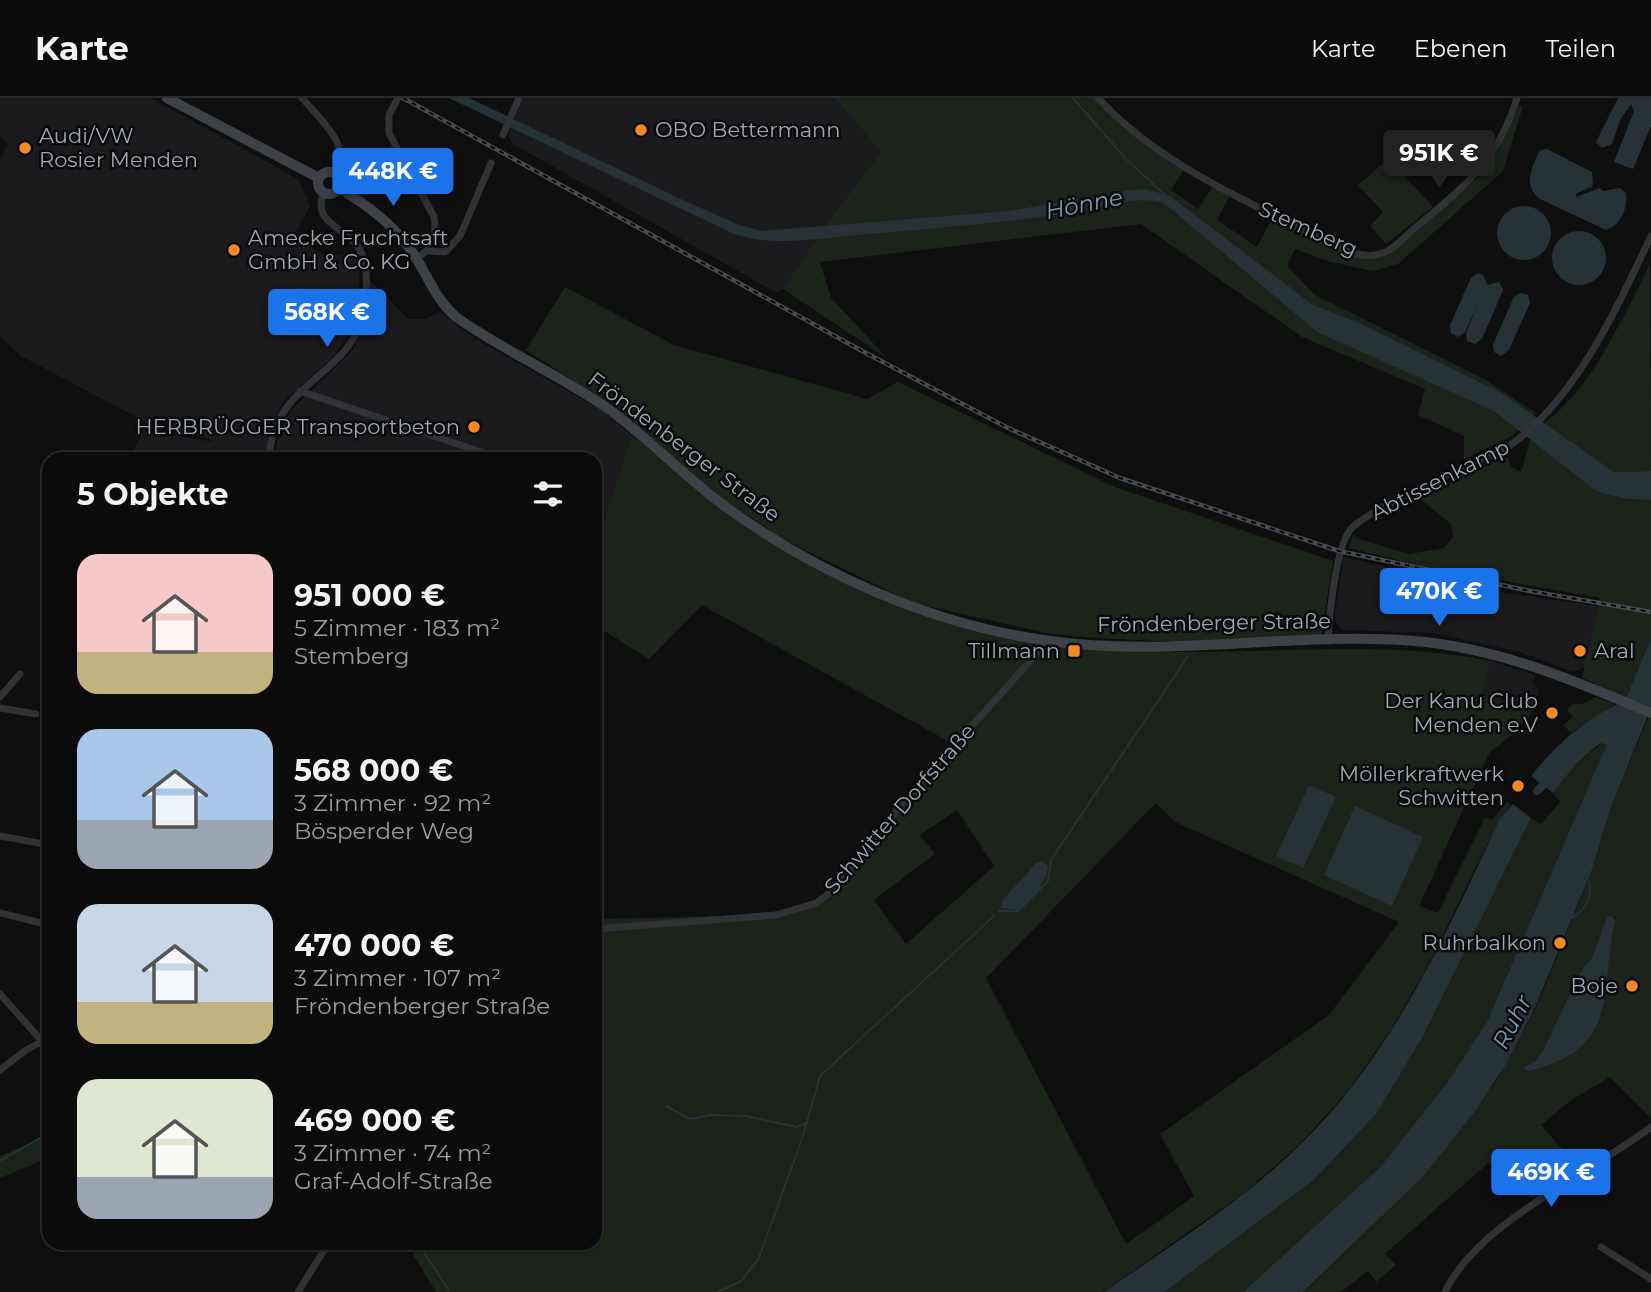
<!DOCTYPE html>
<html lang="de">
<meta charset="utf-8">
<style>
:root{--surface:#0b0b0c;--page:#19191a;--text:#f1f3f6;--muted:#9a9b9d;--line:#2b2b2d;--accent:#1a73e8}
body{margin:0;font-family:Montserrat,sans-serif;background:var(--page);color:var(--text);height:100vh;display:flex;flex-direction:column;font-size:26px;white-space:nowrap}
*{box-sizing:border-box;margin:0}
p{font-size:23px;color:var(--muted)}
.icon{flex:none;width:38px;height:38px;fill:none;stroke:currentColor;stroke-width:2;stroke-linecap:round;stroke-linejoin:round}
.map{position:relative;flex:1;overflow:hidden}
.details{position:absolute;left:42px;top:354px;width:560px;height:798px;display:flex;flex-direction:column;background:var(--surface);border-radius:21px;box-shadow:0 2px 5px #0004,0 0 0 2px var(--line)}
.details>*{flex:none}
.price{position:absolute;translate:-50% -60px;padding:0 16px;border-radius:7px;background:var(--accent);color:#fff;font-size:23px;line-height:46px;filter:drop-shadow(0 2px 4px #0008)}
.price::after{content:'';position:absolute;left:50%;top:42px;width:21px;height:16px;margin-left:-10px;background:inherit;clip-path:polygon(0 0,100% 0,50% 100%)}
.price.selected{background:#222;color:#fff}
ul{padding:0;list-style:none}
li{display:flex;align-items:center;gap:21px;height:175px;padding:0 35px}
li span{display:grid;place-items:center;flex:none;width:196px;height:140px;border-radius:21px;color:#555}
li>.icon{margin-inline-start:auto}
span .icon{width:84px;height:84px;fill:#fffc;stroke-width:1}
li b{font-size:30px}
h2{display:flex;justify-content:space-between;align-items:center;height:84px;padding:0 35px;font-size:30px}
header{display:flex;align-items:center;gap:42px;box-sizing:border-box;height:98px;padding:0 35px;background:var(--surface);border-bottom:2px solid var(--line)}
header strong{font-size:33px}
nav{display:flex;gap:38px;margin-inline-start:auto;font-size:24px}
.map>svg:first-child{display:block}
</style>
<header>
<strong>Karte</strong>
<nav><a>Karte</a><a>Ebenen</a><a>Teilen</a></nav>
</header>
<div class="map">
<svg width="1651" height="1194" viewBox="0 0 1651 1194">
<rect width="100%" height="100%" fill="#0f0f10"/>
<path fill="#1b1b1d" d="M0 0H151L298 81 310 108 293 140 327 159 346 155 355 157 359 171 360 204 354 228 333 259 283 304 269 332 266 360H130L143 333 215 344 191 333 146 324 21 258 0 239V61L8 46 0 38Z
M523 0H835L881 54 829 122 783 191 777 195 513 46 508 38Z
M370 182 408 221H424L440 214 472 239 601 312 632 337 595 450V360H275L278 338 290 313 351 254 362 237 369 215Z
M1344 459 1477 491 1598 508 1585 569 1573 574 1520 554 1434 535 1342 532 1336 525 1335 514Z
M1491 563 1536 577 1533 585 1539 592 1537 603 1531 616 1510 609 1511 605 1482 597Z"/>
<path fill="#1b231b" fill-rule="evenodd" d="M835 0H1095L1184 71 1171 92 1198 111 1213 88 1230 97 1217 122 1257 149 1273 119C1300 134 1358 174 1390 156L1483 75 1505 39 1519 8H1523L1503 73 1398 166 1373 173 1328 163 1295 151 1287 168 1315 197 1486 282 1536 315 1512 338 1464 361V338L1418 317 1425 291 1302 239 1141 126 820 164 831 200 888 261 783 191 829 122 881 54Z
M1388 61 1433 109 1386 146 1370 128 1383 114 1358 87Z
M1650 166 1651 373 1614 374 1542 327C1594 289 1621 221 1650 166Z
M565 189 674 247 867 301 898 284 1115 389 1333 463 1321 538 1192 544 1111 541 1052 536 913 505 785 442 720 399 610 306 526 252Z
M632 337C664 363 694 390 726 415 746 429 769 440 790 453 927 535 1038 555 1195 554 1294 554 1394 543 1491 563L1482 597 1511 605 1510 609 1531 616 1515 635 1489 655 1419 808 1438 815 1485 719 1492 722 1507 704 1511 707 1500 720 1428 868 1390 933 1348 993 1299 1047 1244 1095 1103 1194H436L406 1145 595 1144V821L772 817 813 807 834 790 955 647 702 507 649 561 595 527V450ZM1156 705 1175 724 1399 824 1329 917 1160 1036 1194 1098 1126 1146 986 880ZM957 712 994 768 906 846 874 802 935 756 920 737Z
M1531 339 1597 394 1627 401 1651 402V540L1626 599 1595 588V585L1582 580 1600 500 1427 469 1348 450 1354 436 1356 440 1409 456 1444 450 1453 439 1451 426 1419 400 1503 358 1509 361 1511 369 1521 374Z
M1595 599 1615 606 1571 635 1563 627 1573 619 1567 612 1572 606H1582Z
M1651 613V1020L1610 979 1571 1002 1541 1027 1579 1070 1531 1100 1514 1081 1518 1075 1506 1064 1499 1062 1487 1066 1385 1156 1396 1167 1376 1184 1368 1173 1341 1194H1304L1422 1080 1495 985 1534 914 1592 773 1610 712Z
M1603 644 1606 648 1599 665 1487 924 1446 986 1381 1068 1243 1194H1165L1314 1082 1377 1015 1422 940 1531 720 1541 726 1560 704 1553 695 1576 666Z
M49 1037V1060L0 1080V1058Z"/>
<path fill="#273236" d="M449 0H469L685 103 739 127 762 133 1009 113 1131 92 1146 91 1170 98 1313 207 1359 225 1500 294 1614 374 1651 373V402L1627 401 1597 394 1494 313 1317 234 1164 105C1131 96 1103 111 1070 115 1000 125 929 131 858 137 817 140 772 150 732 135Z
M1618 0H1651V28L1633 71 1614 64 1634 13 1631 6 1620 22 1612 46 1602 50 1596 44Z
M1547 51 1592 74 1593 88 1577 95 1576 99 1600 90 1603 93 1620 90 1626 95C1628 109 1621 128 1606 132L1540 101C1522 87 1532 69 1540 52Z
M1497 135a27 27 0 1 1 54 0a27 27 0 1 1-54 0Z
M1552 160a27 27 0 1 1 54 0a27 27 0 1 1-54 0Z
M1478 175 1484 178 1487 187 1499 184 1503 192 1482 241 1475 246 1467 243 1466 235 1478 206 1465 234 1458 239 1451 235 1450 227 1471 180Z
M1520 195 1528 197 1530 205 1509 252 1501 258 1494 254 1493 246 1514 199Z
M1651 540V610L1610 712 1592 772 1533 914 1506 966 1476 1012 1422 1080 1303 1194H1243L1381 1068 1446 986 1487 924 1606 648 1603 645 1599 646 1576 666 1553 695 1531 678C1558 644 1586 621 1625 602Z
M1309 687 1336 699 1303 770 1276 758Z
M1513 706 1531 720 1422 940 1377 1015 1314 1082 1165 1194H1104C1170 1148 1241 1104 1299 1048 1392 958 1447 835 1500 720Z
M1355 708 1423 739 1392 808 1324 777Z
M1042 763 1048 768C1045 788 1033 800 1017 812L1001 810 1003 802 1036 765Z
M1611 818 1615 822C1599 895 1622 950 1529 973L1523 970 1536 963 1545 949 1581 873 1592 860 1607 819Z"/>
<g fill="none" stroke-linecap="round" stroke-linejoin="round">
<path stroke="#273236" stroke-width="2" d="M1073 0 1126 61 1164 96
M999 813H1018L1048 783 1051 762 1188 558
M1572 820C1587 810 1594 799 1588 780
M666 1008 690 1021 711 1017 745 1018 797 1029 806 1025
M0 1063 49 1035
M417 1144 450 1194
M718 1194 741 1183 758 1162 803 1038 820 978 994 818"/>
<path stroke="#273236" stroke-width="8" d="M1537 693 1550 681"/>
<path stroke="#303235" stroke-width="7" d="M302 0C319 20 353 48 336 76
M398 0 389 17V35L434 119C437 139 434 149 416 161
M1098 0C1152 59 1227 94 1297 129 1319 140 1350 161 1376 157 1391 155 1403 140 1415 130 1463 90 1498 63 1517 0
M503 37 519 0
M428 153 445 154 460 138 491 65
M300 293 499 360
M269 360C274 280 353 280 364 211 367 193 369 169 360 152 348 129 310 126 324 95
M1328 543C1329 518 1336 451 1350 432 1368 410 1477 364 1508 349 1577 300 1616 212 1651 138
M0 599 20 576
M0 610 36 616
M0 738 49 747
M0 815 49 827
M595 831 776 817 816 805 835 791 901 707 1048 543
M0 896 41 942 49 924
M0 972 26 952 49 940
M1601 1149 1651 1181
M298 1194 329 1144
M1445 1194C1477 1125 1591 1075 1651 1029"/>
<path stroke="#3e4145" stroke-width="10" d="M167 0 319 80
M318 85a11 11 0 1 1 22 0a11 11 0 1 1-22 0Z
M339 90C364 105 393 126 410 151 427 174 433 199 456 219 504 253 558 276 607 310 647 339 682 376 722 406 817 476 932 527 1050 543 1172 560 1294 533 1415 543 1499 550 1575 583 1651 615"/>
<g stroke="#474a4e" stroke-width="4.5">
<path id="rail" d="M403 0 864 254 1008 330 1120 380 1339 453 1530 493 1651 514"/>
</g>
<use href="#rail" stroke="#0a0a0b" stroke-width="2" stroke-dasharray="5" stroke-linecap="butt"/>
</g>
<g fill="#f58a22" stroke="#0a0a0b" stroke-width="2.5">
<circle cx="641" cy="32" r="7"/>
<circle cx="25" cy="50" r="7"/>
<circle cx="234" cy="152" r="7"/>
<circle cx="474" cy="329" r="7"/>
<rect x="1067" y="546" width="14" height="14" rx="3.5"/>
<circle cx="1580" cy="553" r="7"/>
<circle cx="1552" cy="615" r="7"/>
<circle cx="1518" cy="688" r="7"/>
<circle cx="1560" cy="845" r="7"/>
<circle cx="1632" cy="888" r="7"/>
</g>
<g text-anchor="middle" stroke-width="5" stroke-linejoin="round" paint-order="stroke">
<g font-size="21" fill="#9fa8b2" stroke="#0a0a0b" text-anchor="end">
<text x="655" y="39" text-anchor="start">OBO Bettermann</text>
<text x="39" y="45" text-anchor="start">Audi/VW<tspan x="39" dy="24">Rosier Menden</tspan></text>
<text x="248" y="147" text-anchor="start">Amecke Fruchtsaft<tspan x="248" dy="24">GmbH &amp; Co. KG</tspan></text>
<text x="460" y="336">HERBRÜGGER Transportbeton</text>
<text x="1060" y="560">Tillmann</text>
<text x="1594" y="560" text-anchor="start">Aral</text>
<text x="1538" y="610">Der Kanu Club<tspan x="1538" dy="24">Menden e.V</tspan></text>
<text x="1504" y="683">Möllerkraftwerk<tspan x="1504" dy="24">Schwitten</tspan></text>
<text x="1546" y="852">Ruhrbalkon</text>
<text x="1618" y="895">Boje</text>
</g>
<g font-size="21" fill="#9fa8b2" stroke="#0a0a0b">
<text transform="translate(1308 131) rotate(24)" y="7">Stemberg</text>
<text transform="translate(684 349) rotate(37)" y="7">Fröndenberger Straße</text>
<text transform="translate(1440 382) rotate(-27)" y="7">Abtissenkamp</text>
<text transform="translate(1214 525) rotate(-1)" y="7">Fröndenberger Straße</text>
<text transform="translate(900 711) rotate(-49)" y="7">Schwitter Dorfstraße</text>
</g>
<g font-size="23" font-style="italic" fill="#749dae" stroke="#0a0a0b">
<text transform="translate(1084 106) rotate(-11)" y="8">Hönne</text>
<text transform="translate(1512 924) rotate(-62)" y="8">Ruhr</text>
</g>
</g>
</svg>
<b class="price selected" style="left:1439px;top:92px">951K €</b>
<b class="price" style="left:393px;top:110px">448K €</b>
<b class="price" style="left:327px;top:251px">568K €</b>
<b class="price" style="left:1439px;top:530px">470K €</b>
<b class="price" style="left:1551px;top:1111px">469K €</b>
<section class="details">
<h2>5 Objekte<svg class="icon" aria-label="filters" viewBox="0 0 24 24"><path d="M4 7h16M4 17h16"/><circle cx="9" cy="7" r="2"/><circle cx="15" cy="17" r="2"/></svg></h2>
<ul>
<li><span style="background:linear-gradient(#f6c9c9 70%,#c2b280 0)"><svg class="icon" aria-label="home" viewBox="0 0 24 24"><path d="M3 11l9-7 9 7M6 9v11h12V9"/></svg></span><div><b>951 000 €</b><p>5 Zimmer · 183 m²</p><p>Stemberg</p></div></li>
<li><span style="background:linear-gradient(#a9c7e8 65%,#9aa5b1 0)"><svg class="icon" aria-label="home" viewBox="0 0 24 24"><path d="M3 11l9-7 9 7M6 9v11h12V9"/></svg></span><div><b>568 000 €</b><p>3 Zimmer · 92 m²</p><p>Bösperder Weg</p></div></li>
<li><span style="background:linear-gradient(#c9d6e8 70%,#c2b280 0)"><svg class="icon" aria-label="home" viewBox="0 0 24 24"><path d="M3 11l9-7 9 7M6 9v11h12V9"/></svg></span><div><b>470 000 €</b><p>3 Zimmer · 107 m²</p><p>Fröndenberger Straße</p></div></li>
<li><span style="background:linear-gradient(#dfe7d0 70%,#9aa5b1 0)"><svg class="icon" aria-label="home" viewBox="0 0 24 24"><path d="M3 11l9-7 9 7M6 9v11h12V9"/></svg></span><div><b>469 000 €</b><p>3 Zimmer · 74 m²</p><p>Graf-Adolf-Straße</p></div></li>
</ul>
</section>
</div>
